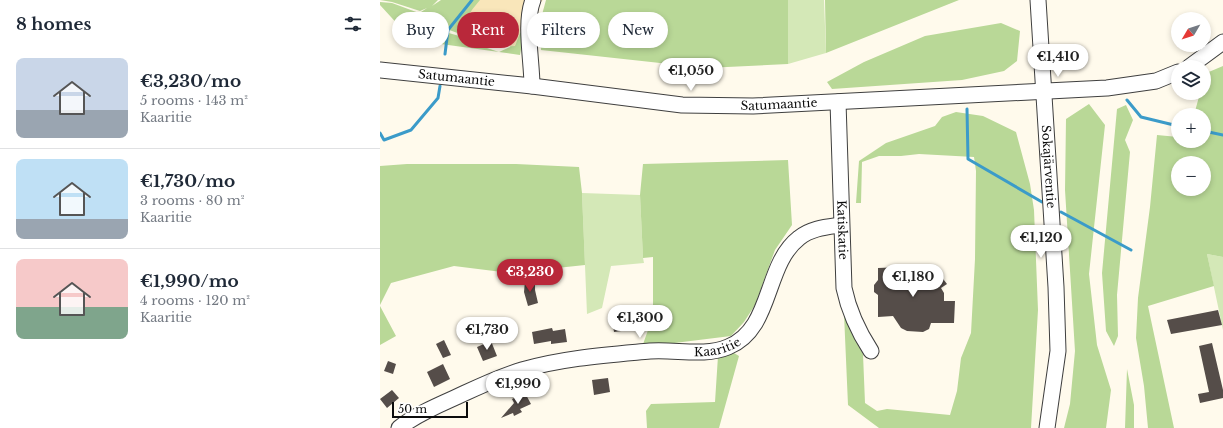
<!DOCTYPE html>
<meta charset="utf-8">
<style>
:root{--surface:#fff;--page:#f6f6f7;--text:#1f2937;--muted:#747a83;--line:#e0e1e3;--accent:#b9283a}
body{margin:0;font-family:"Libre Baskerville",serif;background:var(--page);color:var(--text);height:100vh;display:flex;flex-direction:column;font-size:15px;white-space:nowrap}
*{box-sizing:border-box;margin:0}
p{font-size:13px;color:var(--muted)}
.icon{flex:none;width:22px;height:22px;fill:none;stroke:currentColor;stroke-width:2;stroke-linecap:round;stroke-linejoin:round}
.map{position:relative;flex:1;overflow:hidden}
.panel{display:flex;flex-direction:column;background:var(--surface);width:380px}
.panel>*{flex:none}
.guide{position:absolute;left:12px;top:12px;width:380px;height:36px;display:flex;gap:8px}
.needle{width:26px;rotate:231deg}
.buttons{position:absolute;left:791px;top:12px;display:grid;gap:8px}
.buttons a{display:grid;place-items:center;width:40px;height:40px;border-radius:50%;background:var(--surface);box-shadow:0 2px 6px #0003;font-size:20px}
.scale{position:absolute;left:12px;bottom:10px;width:76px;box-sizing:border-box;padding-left:4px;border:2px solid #0c0c0c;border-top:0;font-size:11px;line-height:14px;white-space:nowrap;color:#0c0c0c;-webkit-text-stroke:3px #fff;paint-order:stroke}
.price{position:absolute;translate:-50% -34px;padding:0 9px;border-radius:14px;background:#fff;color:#222;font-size:13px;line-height:26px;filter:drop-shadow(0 1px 2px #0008)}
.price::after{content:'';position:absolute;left:50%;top:24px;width:12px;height:9px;margin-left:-6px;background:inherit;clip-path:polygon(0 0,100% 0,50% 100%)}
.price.active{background:var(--accent);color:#fff}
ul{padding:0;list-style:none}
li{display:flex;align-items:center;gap:12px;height:100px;padding:0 16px}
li+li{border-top:1px solid var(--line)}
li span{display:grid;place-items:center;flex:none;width:112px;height:80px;border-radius:8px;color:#555}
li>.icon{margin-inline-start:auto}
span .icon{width:48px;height:48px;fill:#fffc;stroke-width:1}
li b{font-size:17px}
h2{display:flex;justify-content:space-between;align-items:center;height:48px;padding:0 16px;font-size:17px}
.pill{padding:0 14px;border-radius:18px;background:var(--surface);box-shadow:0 2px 6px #0003;font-size:14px;line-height:36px}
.pill.active{background:var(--accent);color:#fff}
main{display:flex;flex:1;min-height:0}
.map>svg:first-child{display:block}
</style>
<main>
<section class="panel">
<h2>8 homes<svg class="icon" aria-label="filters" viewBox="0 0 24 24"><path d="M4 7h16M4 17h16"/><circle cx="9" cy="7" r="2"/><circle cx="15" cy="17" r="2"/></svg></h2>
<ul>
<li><span style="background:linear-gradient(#c9d6e8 65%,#9aa5b1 0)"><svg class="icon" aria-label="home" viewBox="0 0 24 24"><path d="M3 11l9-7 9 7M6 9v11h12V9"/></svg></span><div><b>€3,230/mo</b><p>5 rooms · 143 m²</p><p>Kaaritie</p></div></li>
<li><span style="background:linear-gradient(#bfe0f5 75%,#9aa5b1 0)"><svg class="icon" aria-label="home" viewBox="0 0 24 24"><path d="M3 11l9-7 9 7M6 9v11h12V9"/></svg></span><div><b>€1,730/mo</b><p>3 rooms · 80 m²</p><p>Kaaritie</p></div></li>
<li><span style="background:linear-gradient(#f6c9c9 60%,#7fa58c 0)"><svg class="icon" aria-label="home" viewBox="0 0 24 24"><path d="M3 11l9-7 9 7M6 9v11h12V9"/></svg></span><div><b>€1,990/mo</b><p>4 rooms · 120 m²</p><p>Kaaritie</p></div></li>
</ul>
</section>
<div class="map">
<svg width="843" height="428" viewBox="0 0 843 428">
<rect width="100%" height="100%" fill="#fffaec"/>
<path fill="#d4e8b7" d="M408 0H444L446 53 408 64Z
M202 193 260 195 263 258 264 263 231 266 222 308 207 314Z
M827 254 843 257V330Z"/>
<path fill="#b9d897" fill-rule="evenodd" d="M0 0H58L52 6 61 0H105L83 35 50 23 41 12 47 8 40 11 12 2Z
M166 0H408V64L326 68 161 50 160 22Z
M445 0H579L446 53Z
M0 2 12 3 39 13 49 25 65 32 83 37 92 36 101 46 119 52 130 47 135 32 144 33 140 55 32 40 0 5Z
M621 23 640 31 637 61 624 71 582 80 452 89 447 82 484 62 545 36Z
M843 66V257L827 254 834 286 768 306 794 428H768L764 386 756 338 758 298 770 207 777 135 798 137V141H824V115H814L820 93H824V74ZM798 163H824V189H798Z
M709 104 725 125 709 274 717 345 731 390 726 428H684L690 404 695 351 685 190 686 119Z
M746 105 753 120 745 140 750 152 737 295 738 336 734 346 726 331 722 273 737 109Z
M576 112 603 116 636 132 650 184 654 210 658 310 651 428H499L468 405 464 314 483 354 485 403 497 411 507 409 570 415 577 391 581 358 591 333 595 259 596 171 594 157 539 154 521 156H499L482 162 481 203H476L479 161 506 143 555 126 562 117Z
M408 160 412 225 395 250 375 305 364 322 351 336 262 347 273 316V257L263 258 260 195 263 164Z
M27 164H136L199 167 202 193 205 265 130 273 74 266 11 283 0 305V166Z
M0 306 16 336 0 345Z
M354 353 359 356 339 428H267L266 411 271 404 335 402 338 356Z
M747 369 754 405V428H745Z"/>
<path fill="#f9e6ba" d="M100 0H163L146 18 135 46C119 47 98 49 84 41 82 22 88 14 100 0Z"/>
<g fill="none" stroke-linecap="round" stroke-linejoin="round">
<path stroke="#3b9bc9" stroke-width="3" d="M65 54 68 30 92 0
M747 100 761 117 798 126
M587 109 588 159 662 202
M824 131 843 135
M0 133 4 140 31 130 58 98 60 86
M681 212 751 250"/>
</g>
<path fill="#554d49" d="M548 266V284L560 275 567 284 561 288 564 293V301H575L574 323H551L549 329 543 332 527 331 521 328 513 316 498 317V295L494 292V285L498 280V268Z
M145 281 155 282V290L158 303 148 306 144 292Z
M838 310 842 325 791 334 787 320Z
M247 317 249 330 234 332 232 319Z
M172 328 173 331 185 329 187 342 171 344V341L154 344 152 332Z
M64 340 71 355 63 358 56 344Z
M111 341 117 356 103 361 97 347Z
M832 343 843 390V398L820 403 818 394 829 392 819 346Z
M8 361 16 364 13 374 4 371Z
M63 364 70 379 54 387 47 372Z
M228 378 230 392 214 395 212 380Z
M12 390 19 398 7 408 0 399Z
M145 393 151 404 140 409 142 412 134 416 133 413 121 418 134 403 132 399Z"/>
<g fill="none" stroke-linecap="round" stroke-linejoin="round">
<g stroke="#3f3f3f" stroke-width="17">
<g id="minor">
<path id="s1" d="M658 0 676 287 678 351 667 428"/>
<path d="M809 67 843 42"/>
<path id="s2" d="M0 70 152 86 302 105 373 106 727 88 776 81 798 72"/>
<path d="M152 86C152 61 144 23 153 0"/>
<path id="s3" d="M458 102 464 288C469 312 478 331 491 351"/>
<path id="s4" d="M19 428C34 416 54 407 72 399 94 389 118 377 142 370 183 358 227 355 270 351 296 349 324 357 348 347 393 329 384 265 419 238 431 228 447 227 461 225"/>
</g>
</g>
<use href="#minor" stroke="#fff" stroke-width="15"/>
</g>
<g text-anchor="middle" stroke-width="4" stroke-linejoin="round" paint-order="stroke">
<g font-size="12" fill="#0c0c0c" stroke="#fff">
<text dy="4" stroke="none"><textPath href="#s2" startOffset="77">Satumaantie</textPath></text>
<text dy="4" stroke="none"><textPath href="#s2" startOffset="401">Satumaantie</textPath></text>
<text dy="4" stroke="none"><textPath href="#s1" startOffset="167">Sokajärventie</textPath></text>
<text dy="4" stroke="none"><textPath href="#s3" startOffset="128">Katiskatie</textPath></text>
<text dy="4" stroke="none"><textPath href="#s4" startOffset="334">Kaaritie</textPath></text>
</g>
</g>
</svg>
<div class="buttons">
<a><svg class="needle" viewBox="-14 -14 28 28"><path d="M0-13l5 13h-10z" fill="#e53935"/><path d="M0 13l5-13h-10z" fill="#747a83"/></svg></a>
<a><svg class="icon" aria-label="layers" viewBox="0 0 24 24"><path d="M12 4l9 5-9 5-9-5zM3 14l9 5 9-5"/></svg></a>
<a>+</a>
<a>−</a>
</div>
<div class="scale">50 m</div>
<b class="price" style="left:678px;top:78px">€1,410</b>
<b class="price" style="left:311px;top:92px">€1,050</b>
<b class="price" style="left:661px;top:259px">€1,120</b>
<b class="price active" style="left:150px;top:293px">€3,230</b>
<b class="price" style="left:533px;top:298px">€1,180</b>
<b class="price" style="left:260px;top:339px">€1,300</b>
<b class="price" style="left:107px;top:351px">€1,730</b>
<b class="price" style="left:138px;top:405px">€1,990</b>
<div class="guide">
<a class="pill">Buy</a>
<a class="pill active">Rent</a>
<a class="pill">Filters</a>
<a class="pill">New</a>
</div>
</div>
</main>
